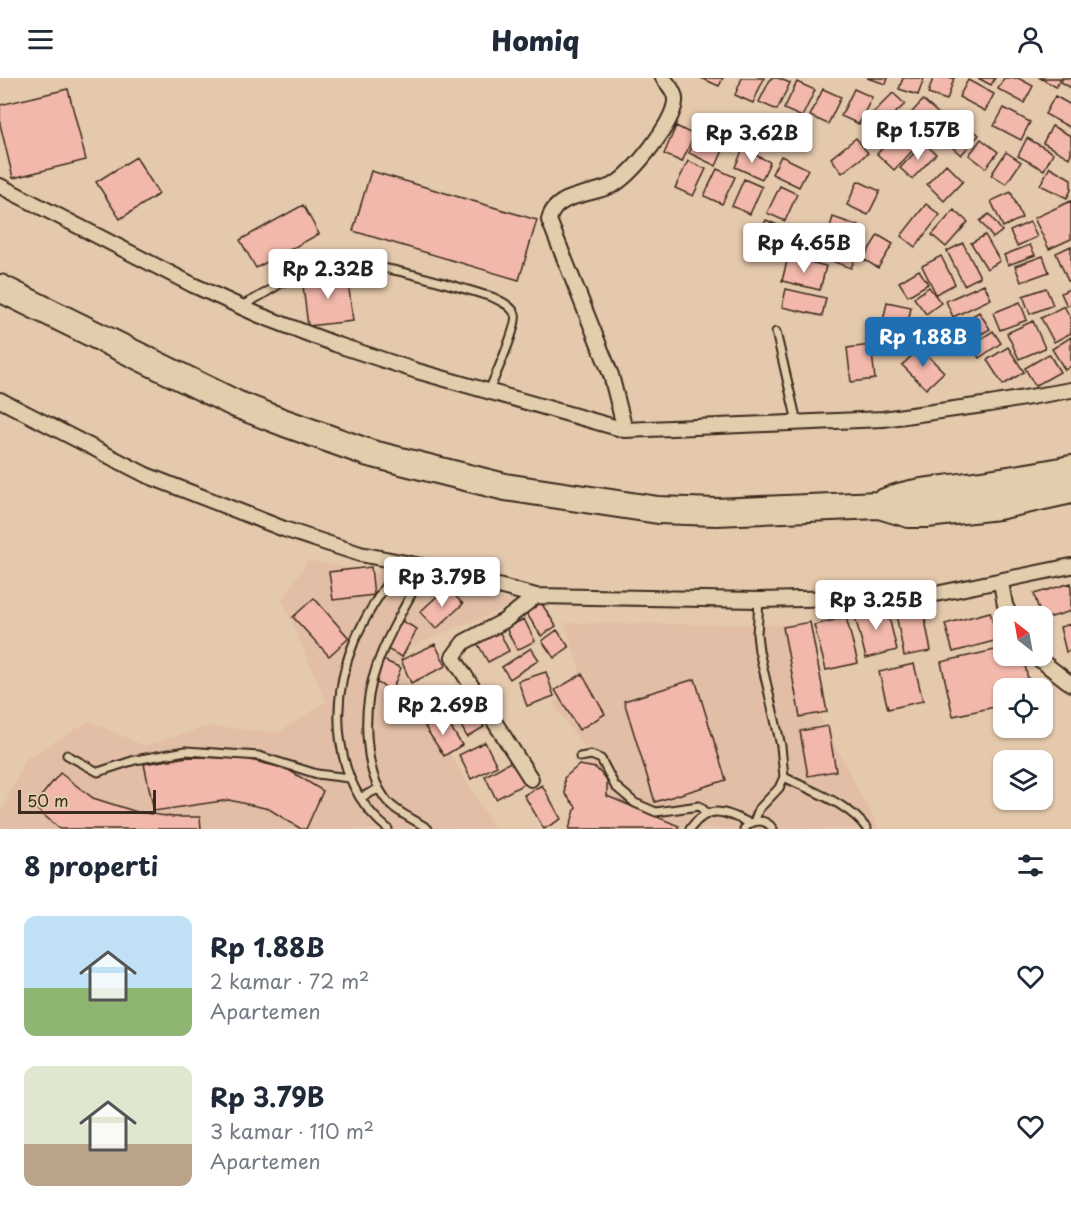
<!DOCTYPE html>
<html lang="id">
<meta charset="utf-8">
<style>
:root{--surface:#fff;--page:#f2f2f3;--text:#1f2937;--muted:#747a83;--accent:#1f6fb2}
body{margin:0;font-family:"Playpen Sans",sans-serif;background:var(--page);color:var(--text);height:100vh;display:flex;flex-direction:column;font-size:22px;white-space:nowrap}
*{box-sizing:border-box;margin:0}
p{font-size:20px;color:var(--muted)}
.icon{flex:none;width:33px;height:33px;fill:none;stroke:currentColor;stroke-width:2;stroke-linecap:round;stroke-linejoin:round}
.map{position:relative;height:751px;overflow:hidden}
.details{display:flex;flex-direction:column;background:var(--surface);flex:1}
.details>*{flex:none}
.needle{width:39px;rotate:329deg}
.tools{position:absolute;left:993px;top:528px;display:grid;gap:12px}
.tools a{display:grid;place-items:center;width:60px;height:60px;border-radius:12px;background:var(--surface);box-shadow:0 2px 4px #0004;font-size:30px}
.scale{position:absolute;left:18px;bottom:15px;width:138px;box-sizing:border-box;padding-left:6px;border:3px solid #3b2a1e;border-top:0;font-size:16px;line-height:21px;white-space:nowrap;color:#3b2a1e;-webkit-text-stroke:4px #e2cdac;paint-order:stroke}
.price{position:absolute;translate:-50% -51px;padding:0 14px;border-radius:6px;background:#fff;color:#222;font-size:20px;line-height:39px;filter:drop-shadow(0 2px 3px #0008)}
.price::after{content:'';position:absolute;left:50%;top:36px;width:18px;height:14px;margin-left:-9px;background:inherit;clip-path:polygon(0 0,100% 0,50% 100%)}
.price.on{background:var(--accent);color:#fff}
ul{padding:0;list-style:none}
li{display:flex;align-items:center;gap:18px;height:150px;padding:0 24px}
li span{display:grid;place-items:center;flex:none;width:168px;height:120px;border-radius:12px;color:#555}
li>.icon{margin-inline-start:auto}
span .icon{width:72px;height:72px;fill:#fffc;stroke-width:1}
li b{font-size:26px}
h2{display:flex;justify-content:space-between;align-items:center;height:72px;padding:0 24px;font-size:26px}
header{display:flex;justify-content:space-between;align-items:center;height:78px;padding:0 24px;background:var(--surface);font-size:27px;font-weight:800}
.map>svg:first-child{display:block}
</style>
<header><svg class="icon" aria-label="menu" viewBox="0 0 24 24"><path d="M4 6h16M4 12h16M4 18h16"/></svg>Homiq<svg class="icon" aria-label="person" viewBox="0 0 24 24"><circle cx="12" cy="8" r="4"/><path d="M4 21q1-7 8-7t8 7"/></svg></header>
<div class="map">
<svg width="1071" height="751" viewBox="0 0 1071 751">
<rect width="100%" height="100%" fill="#e5c9ac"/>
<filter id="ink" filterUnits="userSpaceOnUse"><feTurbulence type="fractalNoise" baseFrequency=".0167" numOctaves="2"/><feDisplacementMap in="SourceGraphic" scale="12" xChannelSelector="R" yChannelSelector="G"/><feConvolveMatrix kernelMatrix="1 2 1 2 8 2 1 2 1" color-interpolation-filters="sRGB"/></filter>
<g filter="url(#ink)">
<path fill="#e2bea6" d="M308 482 520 524 407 570 396 586 495 751H7L0 748V737L25 681 90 643 144 668 208 648 278 655 326 624 282 522Z
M565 545 801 547 818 635 879 751H578L587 727 561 706 592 680 553 626 582 600Z"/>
<path fill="#f2b8ab" stroke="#3b2a1e" stroke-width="1.5" d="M701 0H723L719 8Z
M742 0H764L753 25 735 17Z
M771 0H778L790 5 777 32 759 24Z
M867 0H888L886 6Z
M903 0H924L918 17 899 11Z
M933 0H954L947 22 928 16Z
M978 0H995L991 7Z
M1004 0H1018L1033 8 1024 25 998 11Z
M1040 0H1061L1056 9Z
M1063 0H1071V10L1061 4Z
M968 2 994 16 985 33 959 19Z
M797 4 815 12 802 39 784 31Z
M68 11 86 82 13 100 0 46V27Z
M823 11 841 19 828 46 810 38Z
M854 11 872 19 859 46 841 38Z
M893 15 905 26 875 55 864 44Z
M1055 18 1071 27V50L1045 36Z
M923 22 949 45 931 65 905 42Z
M1004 30 1030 44 1021 62 994 48Z
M963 43 979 57 961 77 946 64Z
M676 48 694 57 682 84 664 76Z
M1052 48 1071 58V75L1069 80 1043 65Z
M900 51 918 67 894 92 877 76Z
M697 57 724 70 716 88 689 75Z
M856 60 868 75 842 95 831 80Z
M1027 60 1053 75 1044 92 1018 78Z
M981 61 998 74 986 90 969 77Z
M924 65 936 76 912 101 900 90Z
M743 71 770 84 762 101 735 89Z
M1006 74 1021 84 1006 106 991 97Z
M781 78 808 91 799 109 772 96Z
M136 79 159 116 120 141 96 104Z
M688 83 706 91 693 118 675 110Z
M946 86 963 103 944 123 927 106Z
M1050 89 1071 101V112L1067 120 1040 107Z
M717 91 735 99 722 126 704 118Z
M371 93 537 142 519 202 353 153Z
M744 101 762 109 750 136 732 128Z
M858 103 880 113 868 137 847 127Z
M780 108 797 116 785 143 767 135Z
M1011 114 1022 140 1003 149 991 123Z
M1071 123V161L1049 171 1034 140Z
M926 126 940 137 915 169 901 158Z
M303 127 319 156 256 190 240 162Z
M954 132 968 144 946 169 932 157Z
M989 136 1002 153 993 160 980 143Z
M833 139 864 150 857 166 828 156Z
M766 142 784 150 772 177 754 169Z
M1030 144 1037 159 1017 168 1010 153Z
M878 157 893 166 878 190 863 181Z
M985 157 1000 183 987 191 971 165Z
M829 165 857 175 851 190 824 180Z
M963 165 980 199 964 207 947 173Z
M1030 167 1035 177 1008 187 1004 177Z
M1071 168V202L1068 203 1056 175Z
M941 178 955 206 936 216 922 188Z
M1043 178 1049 194 1021 204 1015 188Z
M788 179 826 188 820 212 782 203Z
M919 192 928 206 908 218 899 204Z
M347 195 353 243 308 248 302 200Z
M984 206 991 221 953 239 946 223Z
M929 209 941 225 926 236 914 220Z
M1046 210 1053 227 1030 236 1023 218Z
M1071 210V226L1067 228 1061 215Z
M786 211 826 220 822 238 782 229Z
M887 224 911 229 905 262 880 258Z
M1020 224 1027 242 1000 252 993 235Z
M1064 228 1071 241V255L1054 264 1041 240Z
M979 234 990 251 964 266 954 249Z
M1033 243 1045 270 1019 281 1007 255Z
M993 253 1001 265 979 280 971 267Z
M1071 259V288L1065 292 1052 271Z
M871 267 875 301 851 304 847 270Z
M1008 269 1024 294 1003 307 987 282Z
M920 270 944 294 926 311 902 287Z
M1049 276 1060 294 1035 308 1025 290Z
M371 489 374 517 333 522 329 494Z
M1071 505V533L1042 542 1034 516Z
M447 509 463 526 436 551 420 534Z
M314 520 349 560 329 578 293 539Z
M540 523 556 548 541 558 525 533Z
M886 527 897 572 866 580 854 535Z
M923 531 931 573 904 578 896 536Z
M990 534 998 562 953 574 945 546Z
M846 539 858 585 826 592 814 547Z
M524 541 535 563 517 572 506 550Z
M400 542 417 551 402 579 385 570Z
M810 544 827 634 800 639 783 549Z
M1071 546V572L1066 574 1060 549Z
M497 549 509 573 488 584 475 561Z
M557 552 569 569 554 580 542 563Z
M435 566 446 588 411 605 401 582Z
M531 570 539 582 510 601 502 589Z
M1004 570V578H1023L1030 610H1004V627L953 638 941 584Z
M383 582 401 590 392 612 373 603Z
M914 586 923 623 888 631 879 594Z
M546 594 554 618 527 628 518 603Z
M582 596 605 636 579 652 555 612Z
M695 601 726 702 655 724 624 623Z
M472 629 484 649 467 659 456 638Z
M443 637 462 667 444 678 425 649Z
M828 648 836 693 808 698 800 653Z
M485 664 497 688 471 701 459 677Z
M188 679 242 680 287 691 323 713 306 751H301L269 731 229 722 154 733 144 686Z
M512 683 524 706 496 721 485 698Z
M579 687 596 690 607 702V718L679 748 677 751H569L576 729 565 716 564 700Z
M60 695 93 720 137 734 174 739H200L201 751H60L33 728Z
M542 707 561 741 544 751 524 717Z"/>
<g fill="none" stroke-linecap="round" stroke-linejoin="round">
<g stroke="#3b2a1e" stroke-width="11">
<path id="lane" d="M241 228C251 223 261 218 270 212 283 204 295 195 310 190 359 175 443 205 492 219 500 223 511 227 515 236 519 247 494 300 489 313
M776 254 797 344
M426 489C395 549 359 596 368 668 370 689 374 706 387 723 398 736 415 741 428 751
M67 677 98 694 135 682 186 673 259 678 317 696 349 700
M580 679 591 677 601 681 615 708 635 725 656 734 699 728 707 735
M784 699C811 713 849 725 867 751
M360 720 378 711
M754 744 759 731 779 710 784 699 781 668 759 573 757 556 759 522
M388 751C333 707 328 626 354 564 366 536 384 510 401 484
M690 751C709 725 725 734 749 745
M744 751C753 741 765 740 773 751"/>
</g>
<g stroke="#3b2a1e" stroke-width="18">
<path id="street" d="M0 108 193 207 259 237 335 266 417 293 625 352 883 341 990 326 1071 312
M0 322 146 397 284 451 360 476 426 489 536 518 759 522 926 518 1071 488
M625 352 611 297 549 142C555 114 594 118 615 106 634 94 672 47 675 24 676 15 669 7 663 0
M1001 504 1005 527 1010 538
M1035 578 1071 606
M531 701 453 579 464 564 504 543 536 518"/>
</g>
<g stroke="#3b2a1e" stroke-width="30">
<path id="highway" d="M0 210 236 326 285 345 369 375 505 409 658 432 716 434 879 427 909 436H927L998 428 1071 412
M879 427C905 414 931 413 960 409 997 404 1034 399 1071 391"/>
</g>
<use href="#lane" stroke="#e2cdac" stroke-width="7"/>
<use href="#street" stroke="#e2cdac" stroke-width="14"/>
<use href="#highway" stroke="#e2cdac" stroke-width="26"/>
</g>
</g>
</svg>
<div class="tools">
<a><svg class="needle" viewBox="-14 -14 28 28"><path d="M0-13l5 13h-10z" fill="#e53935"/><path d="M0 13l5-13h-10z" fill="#747a83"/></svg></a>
<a><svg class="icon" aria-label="locate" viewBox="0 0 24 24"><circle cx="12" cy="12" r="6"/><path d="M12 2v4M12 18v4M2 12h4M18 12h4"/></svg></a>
<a><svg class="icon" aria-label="layers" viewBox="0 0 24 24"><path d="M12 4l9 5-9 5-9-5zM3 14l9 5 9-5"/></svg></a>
</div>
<div class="scale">50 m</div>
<b class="price" style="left:918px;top:83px">Rp 1.57B</b>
<b class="price" style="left:752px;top:86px">Rp 3.62B</b>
<b class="price" style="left:804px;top:196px">Rp 4.65B</b>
<b class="price" style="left:328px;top:222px">Rp 2.32B</b>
<b class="price on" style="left:923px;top:290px">Rp 1.88B</b>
<b class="price" style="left:442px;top:530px">Rp 3.79B</b>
<b class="price" style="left:876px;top:553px">Rp 3.25B</b>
<b class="price" style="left:443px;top:658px">Rp 2.69B</b>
</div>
<section class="details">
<h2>8 properti<svg class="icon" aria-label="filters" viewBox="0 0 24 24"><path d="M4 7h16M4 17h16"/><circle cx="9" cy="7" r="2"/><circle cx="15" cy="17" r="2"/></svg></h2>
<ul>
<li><span style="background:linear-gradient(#bfe0f5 60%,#8fb573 0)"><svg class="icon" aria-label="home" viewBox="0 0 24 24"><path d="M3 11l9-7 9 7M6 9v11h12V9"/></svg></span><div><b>Rp 1.88B</b><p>2 kamar · 72 m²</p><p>Apartemen</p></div><svg class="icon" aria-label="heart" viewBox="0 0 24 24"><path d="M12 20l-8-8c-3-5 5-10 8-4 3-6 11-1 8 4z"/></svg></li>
<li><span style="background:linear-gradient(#dfe7d0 65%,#b9a48a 0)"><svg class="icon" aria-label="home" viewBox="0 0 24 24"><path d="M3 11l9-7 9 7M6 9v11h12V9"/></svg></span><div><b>Rp 3.79B</b><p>3 kamar · 110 m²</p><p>Apartemen</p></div><svg class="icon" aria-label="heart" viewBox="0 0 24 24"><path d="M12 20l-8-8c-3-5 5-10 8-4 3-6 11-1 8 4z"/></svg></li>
</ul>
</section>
